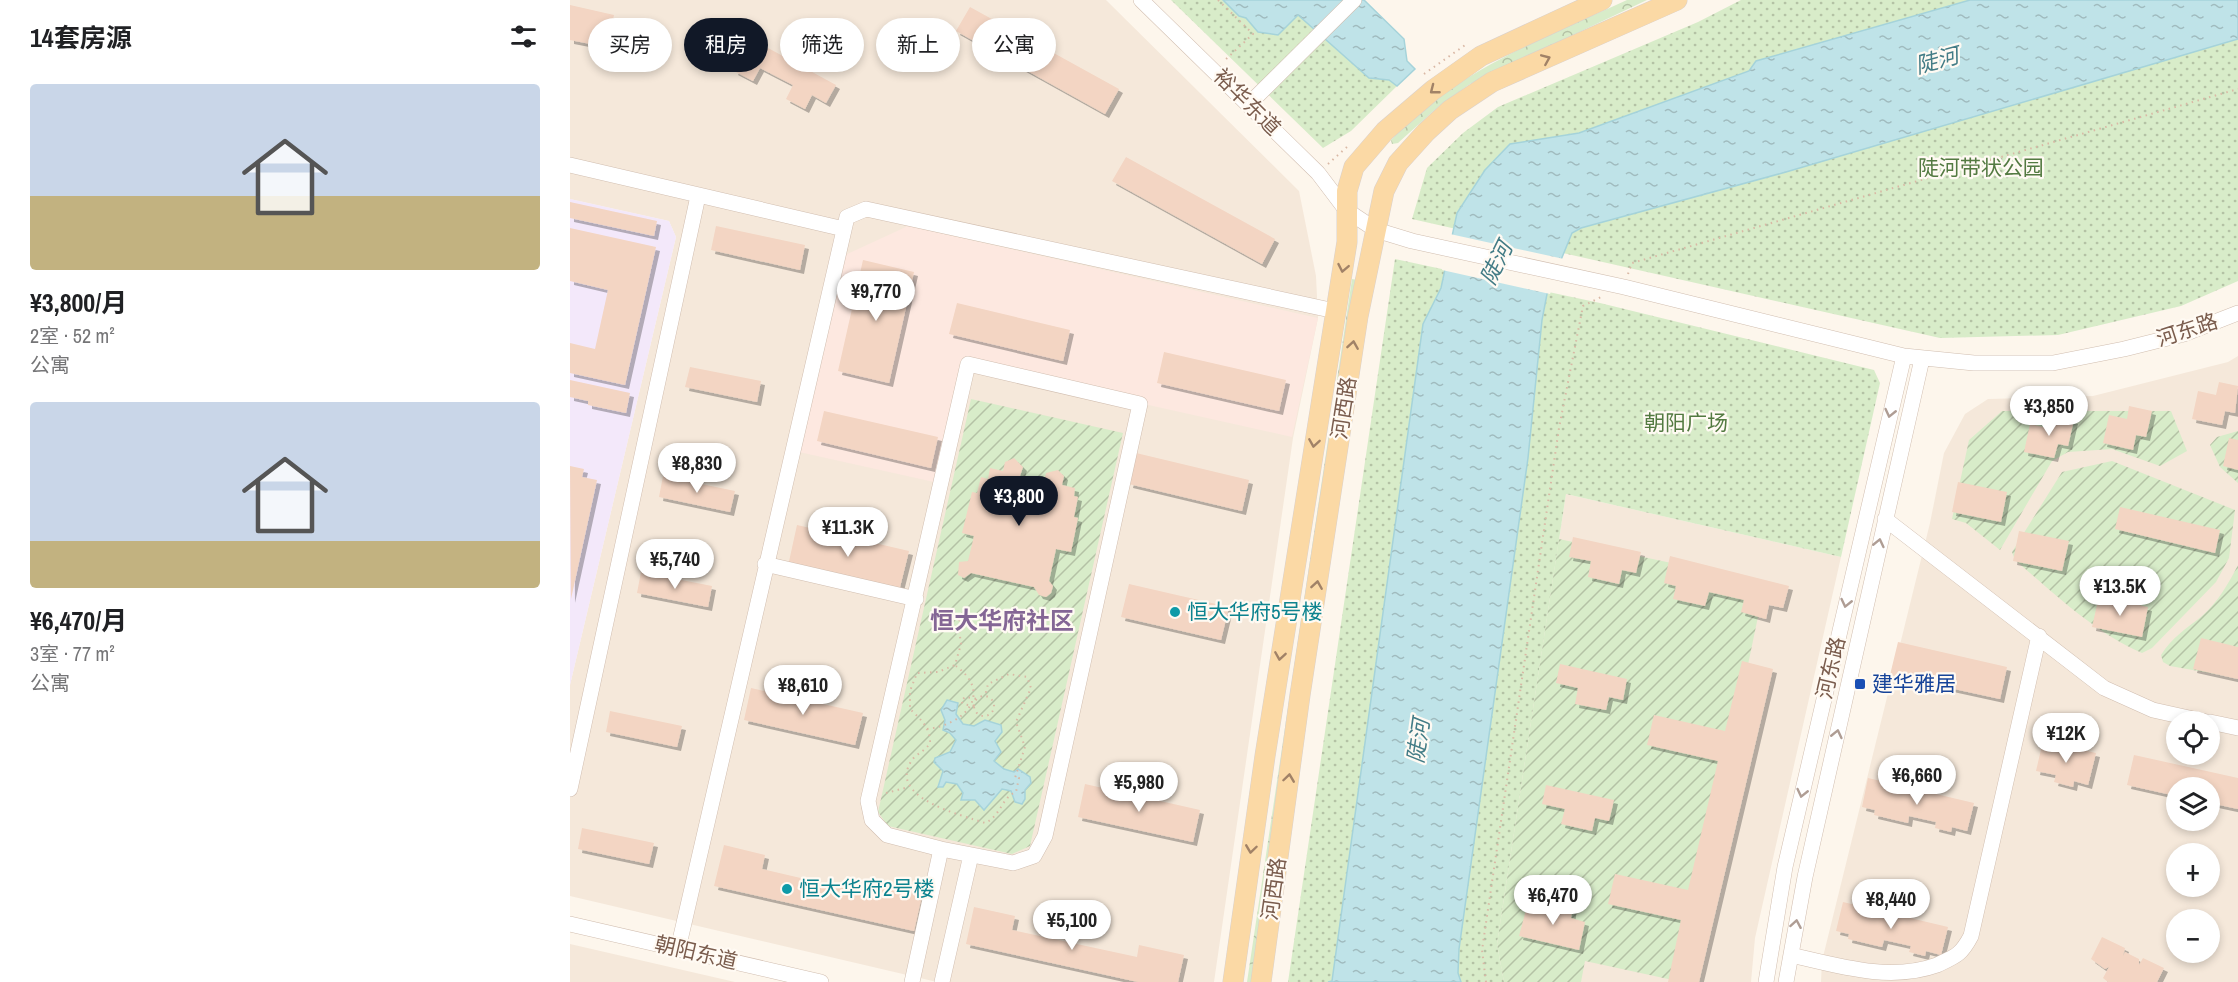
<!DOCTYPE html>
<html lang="zh">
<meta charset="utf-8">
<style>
:root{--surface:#fff;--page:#f6f6f6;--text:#202124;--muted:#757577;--accent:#111827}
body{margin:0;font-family:"Archivo Narrow","Noto Sans SC",sans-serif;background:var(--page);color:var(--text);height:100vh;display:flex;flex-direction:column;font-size:22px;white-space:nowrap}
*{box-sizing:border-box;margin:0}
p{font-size:20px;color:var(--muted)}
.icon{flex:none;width:33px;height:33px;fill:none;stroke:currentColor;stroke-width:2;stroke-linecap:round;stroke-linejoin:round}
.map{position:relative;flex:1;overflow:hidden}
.drawer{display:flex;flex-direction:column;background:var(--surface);width:570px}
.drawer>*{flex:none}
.banner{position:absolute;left:18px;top:18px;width:570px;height:54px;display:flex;gap:12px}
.tools{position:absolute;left:1596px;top:711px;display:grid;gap:12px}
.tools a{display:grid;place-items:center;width:54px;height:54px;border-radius:50%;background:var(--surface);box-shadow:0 3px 9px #0003;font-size:30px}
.price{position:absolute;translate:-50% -51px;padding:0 14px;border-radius:21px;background:#fff;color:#222;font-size:20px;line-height:39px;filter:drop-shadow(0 2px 3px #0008)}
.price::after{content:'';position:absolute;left:50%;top:36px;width:18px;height:14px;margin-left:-9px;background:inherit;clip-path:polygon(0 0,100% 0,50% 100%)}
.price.active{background:var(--accent);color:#fff}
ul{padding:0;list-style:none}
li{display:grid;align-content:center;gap:12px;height:318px;padding:0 30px}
li span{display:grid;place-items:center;height:186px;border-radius:6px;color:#555}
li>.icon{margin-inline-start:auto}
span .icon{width:108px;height:108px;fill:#fffc;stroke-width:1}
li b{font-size:26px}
h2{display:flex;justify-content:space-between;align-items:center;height:72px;padding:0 30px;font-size:26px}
.tag{padding:0 21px;border-radius:27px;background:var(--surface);box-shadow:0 3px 9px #0003;font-size:21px;line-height:54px}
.tag.active{background:var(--accent);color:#fff}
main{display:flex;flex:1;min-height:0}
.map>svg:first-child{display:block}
</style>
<main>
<section class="drawer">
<h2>14套房源<svg class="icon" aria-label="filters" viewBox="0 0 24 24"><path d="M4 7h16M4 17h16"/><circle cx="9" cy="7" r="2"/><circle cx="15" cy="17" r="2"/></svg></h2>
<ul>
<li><span style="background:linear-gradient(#c9d6e8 60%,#c2b280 0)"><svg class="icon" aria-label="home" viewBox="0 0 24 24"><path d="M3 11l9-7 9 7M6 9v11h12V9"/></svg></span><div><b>¥3,800/月</b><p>2室 · 52 m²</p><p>公寓</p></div></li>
<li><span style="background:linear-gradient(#c9d6e8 75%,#c2b280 0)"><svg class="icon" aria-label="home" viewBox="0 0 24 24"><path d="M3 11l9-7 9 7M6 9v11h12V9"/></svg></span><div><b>¥6,470/月</b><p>3室 · 77 m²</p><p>公寓</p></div></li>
</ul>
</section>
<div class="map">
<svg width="1668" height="982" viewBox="0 0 1668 982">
<defs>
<pattern id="forest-crowns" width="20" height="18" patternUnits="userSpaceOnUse" patternTransform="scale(1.5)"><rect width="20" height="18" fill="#d8ecc9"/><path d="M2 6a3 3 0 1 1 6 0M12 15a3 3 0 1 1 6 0" fill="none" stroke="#b4c2a5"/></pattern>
<pattern id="park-dots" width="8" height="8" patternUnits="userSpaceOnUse" patternTransform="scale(1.5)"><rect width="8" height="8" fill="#d8ecc9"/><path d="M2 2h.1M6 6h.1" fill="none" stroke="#b4c2a5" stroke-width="1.8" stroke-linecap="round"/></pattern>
<pattern id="garden-furrows" width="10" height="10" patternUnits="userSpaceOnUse" patternTransform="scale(1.5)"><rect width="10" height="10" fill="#d8ecc9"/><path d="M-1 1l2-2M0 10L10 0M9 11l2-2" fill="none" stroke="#b4c2a5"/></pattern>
<pattern id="water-ripples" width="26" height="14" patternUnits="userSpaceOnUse" patternTransform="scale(1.5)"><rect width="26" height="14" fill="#bfe3e8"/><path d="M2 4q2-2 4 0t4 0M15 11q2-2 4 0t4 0" fill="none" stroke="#a0bbbe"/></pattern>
<filter id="shadow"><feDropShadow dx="4" dy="4" stdDeviation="0" flood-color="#0004"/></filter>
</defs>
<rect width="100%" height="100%" fill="#fdf6ec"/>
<path fill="#f5e8da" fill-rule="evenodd" d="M0 0H536L729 191 746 276 748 318 723 438 644 982H367L0 896V685L106 237 99 221 0 199Z
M1668 356V982H1251L1252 961 1360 523 1374 453 1395 414 1418 399 1523 396 1658 362ZM1606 722H1640V754H1606ZM1606 788H1640V820H1606ZM1606 854H1640V886H1606ZM1606 920H1640V952H1606Z
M996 494 1271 557 1185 938 1181 982H934L927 944Z
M0 944 165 982H0Z"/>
<path fill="#fde8e0" d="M338 226 748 318 722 437 390 363 364 482 229 452 273 256Z"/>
<path fill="#f3e8fa" d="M0 199 99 221 106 237 0 685Z"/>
<path fill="url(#forest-crowns)" d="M1057 0H1077L900 84 869 106 828 143 822 144 821 140C888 69 970 40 1057 0Z
M782 279 788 280 684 982H677Z"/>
<path fill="url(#park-dots)" d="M601 0H653L669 16 727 14 799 78 819 80 827 86 781 131 753 148Z
M1171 0H1668V281L1611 306 1488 335 1370 338 842 219 857 168 893 133 928 107 1128 22Z
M825 259 1030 303 1304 370 1310 383 1271 557 996 494 927 944 934 982H718Z"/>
<path fill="url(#garden-furrows)" d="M401 399 553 433 460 846 442 854 318 826 308 812Z
M1432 411H1601L1617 451 1590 466 1542 449 1498 452 1482 461 1430 550 1396 523 1382 519 1399 440Z
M1668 431V483L1650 467 1640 445 1647 437Z
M1542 461 1665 510 1659 558 1646 582 1582 648 1572 653C1524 632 1485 594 1445 560L1442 552 1492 472Z
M989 539 1195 583 1112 982 1015 961 1011 982H934L927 944Z
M1668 565V678L1600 666 1593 662 1591 655C1602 637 1616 629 1632 616 1647 603 1659 583 1668 565Z"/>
<path fill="url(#water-ripples)" stroke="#a5d3da" stroke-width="1.5" d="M653 0H794L834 39 837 61 845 69 827 86 819 80 799 78 728 15 708 35 688 32 676 18 669 16Z
M1400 0H1668V39L1216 172 1011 228 1002 233 977 294 972 320 958 458 889 949 888 973 891 982H758L762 981 853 324 871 288 887 213 915 170 940 144 1009 133 1179 71 1186 61Z
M377 700 388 703 386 714 393 724 404 726 415 720 431 725 432 732 425 741 431 752 424 761 434 769 444 772 448 769 460 777 461 783 455 790V799L452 804 445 802 441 791 432 789 414 810 405 800H391L393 793 387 784 376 782 373 787H368L373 771 364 762 365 758 380 752 386 740 380 733 373 730 375 720 371 710Z"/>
<path fill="#fdf6ec" d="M880 234 994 259 980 294 872 270Z"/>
<path fill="#f3d5c3" filter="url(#shadow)" d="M0 5 44 15 36 47 0 40Z
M400 7 549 89 535 114 386 31Z
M163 29 266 85 256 103 242 95 235 109 216 99 223 85 190 68 183 81 164 71 172 58 153 48Z
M556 157 705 239 692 264 542 181Z
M0 202 87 221 84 236 0 218Z
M146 226 235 245 230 270 141 250Z
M0 228 86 247 55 385 0 373V343L25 349 38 290 0 281Z
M293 260 344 272 319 383 268 371Z
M387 303 500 330 493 361 379 334Z
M594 352 716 380 709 411 587 383Z
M120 367 191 381 187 402 115 387Z
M0 380 60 393 56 413 18 405V401L0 397Z
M1649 382 1668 386 1665 413 1655 411 1652 425 1622 419 1628 391 1646 395Z
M1559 406 1582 411 1576 437 1566 435 1563 450 1533 443 1539 415 1557 419Z
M254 411 368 437 361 468 247 441Z
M1481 415 1504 420 1498 446 1488 444 1484 458 1454 452 1460 424 1478 428Z
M1659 438 1668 440V470L1653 466Z
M566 453 679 480 672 511 559 484Z
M444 458 453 467 450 476 474 482 476 473 488 470 494 476 492 485 505 488 504 496 508 497 504 517 508 518 501 552 486 549 479 581 483 586 481 593 476 597 469 595 464 587 401 573 394 578 388 575 389 562 398 561 404 536 392 533 402 492 407 493 411 477 418 479 420 468 433 471 435 462Z
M0 466 14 469 12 477 27 480 1 599Z
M93 476 165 491 160 512 89 497Z
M1388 482 1437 492 1431 522 1382 512Z
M1550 507 1650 530 1645 553 1545 529Z
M227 525 339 551 329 591 218 566Z
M1449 531 1499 541 1492 571 1443 561Z
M1003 537 1071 552 1066 573 1052 570 1049 584 1018 577 1021 561 999 557Z
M1100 556 1219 586 1213 608 1199 605 1196 619 1171 612 1174 600 1139 592 1135 606 1103 599 1106 586 1094 583Z
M71 572 142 586 138 607 67 593Z
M559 584 659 607 651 640 551 617Z
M1529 596 1578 607 1572 637 1522 627Z
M1631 638 1668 647V679L1623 669Z
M1328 642 1437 667 1430 699 1320 675Z
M1172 661 1203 669 1129 982H1098L1111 920 1038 904 1045 874 1118 890 1148 761 1077 745 1084 715 1155 731Z
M990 664 1057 679 1053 700 1039 697 1036 710 1005 704 1008 688 986 683Z
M181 688 293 713 285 745 174 720Z
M40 711 112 726 107 747 36 732Z
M1473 741 1526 753 1518 785 1504 781 1503 787 1484 782 1486 775 1466 771Z
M1564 755 1668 778V809L1640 803V788H1606V796L1557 785Z
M1298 778 1404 803 1397 831 1382 827 1381 832 1365 828 1366 822 1339 816 1338 823 1304 815 1305 810 1292 807Z
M515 784 630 810 623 842 508 817Z
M976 785 1044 800 1039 821 1025 818 1022 831 991 824 995 809 972 804Z
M12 828 84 843 79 864 8 849Z
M154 845 195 855 192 869 308 896 311 882 353 891 344 931 144 886Z
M981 902 1003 907 1001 918 1015 922 1009 950 949 936 957 906 979 911Z
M1273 902 1378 927 1371 955 1356 951 1355 956 1339 952 1341 946 1314 940 1312 947 1278 939 1279 934 1266 931Z
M404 907 445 916 442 930 567 957 569 945 614 955 608 982H568L396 944Z
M1532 937 1555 948 1553 956 1555 952 1569 959V965L1573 958 1594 968 1587 982H1538L1533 978 1539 967 1535 969 1521 959Z"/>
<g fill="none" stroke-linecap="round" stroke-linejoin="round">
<g stroke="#d1beb0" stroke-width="16">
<path id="minor" d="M571 0 748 173 776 210 806 230 842 241 1054 287 1334 356 1404 363H1483L1554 349 1614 334 1668 313
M679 104 784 0
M0 165 274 229
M398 364 570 404 475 836 464 856 443 863 371 849 317 835 302 820 298 801Z
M1315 519 1534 688 1583 710 1637 722
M195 564 346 599
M1640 722 1668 728
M0 789 128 196
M0 924 251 982
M108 949 277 217 296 209 765 311
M1221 955C1269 966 1320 982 1367 965 1386 956 1391 955 1401 936L1469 636
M342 982 371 849
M372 982 401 855
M1196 982 1215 867 1334 356
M1216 982 1235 877 1352 359"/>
</g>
<g stroke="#dad1cd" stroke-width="21">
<path id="major" d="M663 982 695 756 777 242V191L784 167 815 131 863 90 911 56 1032 0
M691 982 730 695 788 316 814 191 828 163 856 132 880 110 922 82 1107 0"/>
</g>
<path stroke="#d9b8a5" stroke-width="2" stroke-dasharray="1.5 4.5" stroke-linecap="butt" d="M648 0 683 34 655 60
M854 74 898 43
M758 164 778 146
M1058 274 1062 263 1668 89
M395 617 388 621 391 644 385 665 368 672 347 673 340 691V709C349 718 359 726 360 740 361 748 347 753 342 760 316 798 392 815 415 823 431 816 431 798 446 792L449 778H445L455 747 446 722 461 688 457 677 439 674 418 684 415 696
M404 706a10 10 0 1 1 20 0a10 10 0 1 1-20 0Z
M404 706 393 704 391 701 395 697 407 699
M357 729C394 725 424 694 386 666
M316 793 339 787
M916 982 912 950 989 428 1013 306 1031 297"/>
<use href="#minor" stroke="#fff" stroke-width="15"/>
<use href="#major" stroke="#fbd9a5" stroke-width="20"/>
</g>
<defs><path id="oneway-chevron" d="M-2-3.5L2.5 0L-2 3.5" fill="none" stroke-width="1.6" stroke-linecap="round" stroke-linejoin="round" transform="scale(1.5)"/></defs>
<g stroke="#a18267">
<use href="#oneway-chevron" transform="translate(976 59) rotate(-23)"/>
<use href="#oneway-chevron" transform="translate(864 90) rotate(142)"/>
<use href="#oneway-chevron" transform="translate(773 268) rotate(101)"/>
<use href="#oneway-chevron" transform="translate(783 345) rotate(-81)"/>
<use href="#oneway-chevron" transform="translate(744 443) rotate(99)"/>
<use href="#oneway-chevron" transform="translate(747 585) rotate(-81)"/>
<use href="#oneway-chevron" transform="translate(710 656) rotate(99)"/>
<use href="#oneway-chevron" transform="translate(719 778) rotate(-82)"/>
<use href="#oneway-chevron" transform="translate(681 849) rotate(98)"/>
</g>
<g stroke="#af9d94">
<use href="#oneway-chevron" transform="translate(1320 413) rotate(103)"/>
<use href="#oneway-chevron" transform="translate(1309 543) rotate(-77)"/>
<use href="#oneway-chevron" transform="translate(1276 603) rotate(103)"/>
<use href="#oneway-chevron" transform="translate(1267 734) rotate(-77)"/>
<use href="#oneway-chevron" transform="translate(1232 793) rotate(103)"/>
<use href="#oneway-chevron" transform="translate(1226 924) rotate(-80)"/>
</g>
<g fill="#0f9aa8" stroke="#fffaf3" stroke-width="2">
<circle cx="605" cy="612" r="6"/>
<circle cx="217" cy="889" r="6"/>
</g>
<rect fill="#1a4fb4" stroke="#fffaf3" stroke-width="2" x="1284" y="678" width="12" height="12" rx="3"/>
<g text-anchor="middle" stroke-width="4.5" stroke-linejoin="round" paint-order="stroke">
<g font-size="21" fill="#7a5c4d" stroke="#fffaf3">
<text transform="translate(677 102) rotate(45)" y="7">裕华东道</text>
<text transform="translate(1617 330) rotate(-18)" y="7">河东路</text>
<text transform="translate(774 408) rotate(-81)" y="7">河西路</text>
<text transform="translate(1261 668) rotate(-77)" y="7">河东路</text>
<text transform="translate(704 889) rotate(-82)" y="7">河西路</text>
<text transform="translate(126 953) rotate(13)" y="7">朝阳东道</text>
</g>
<g font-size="21" fill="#537a41" stroke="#fffaf3">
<text x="1411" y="175">陡河带状公园</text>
<text x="1116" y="430">朝阳广场</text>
</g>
<g font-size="21" fill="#0d838f" stroke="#fffaf3" text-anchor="start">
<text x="617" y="619">恒大华府5号楼</text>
<text x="229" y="896">恒大华府2号楼</text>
</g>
<g font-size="21" fill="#164399" stroke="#fffaf3" text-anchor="start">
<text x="1302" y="691">建华雅居</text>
</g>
<g font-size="22" font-style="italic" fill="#437c86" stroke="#fffaf3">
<text transform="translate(1367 60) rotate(-15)" y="8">陡河</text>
<text transform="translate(926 263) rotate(-64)" y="8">陡河</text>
<text transform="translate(848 741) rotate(-82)" y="8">陡河</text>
</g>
<g font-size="24" font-weight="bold" fill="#846695" stroke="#fffaf3">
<text x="432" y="629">恒大华府社区</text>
</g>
</g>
</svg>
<div class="tools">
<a><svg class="icon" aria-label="locate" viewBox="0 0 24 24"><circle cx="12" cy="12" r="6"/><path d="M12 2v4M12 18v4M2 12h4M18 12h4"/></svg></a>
<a><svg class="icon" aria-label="layers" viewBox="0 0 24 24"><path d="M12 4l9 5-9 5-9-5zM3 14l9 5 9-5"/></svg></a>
<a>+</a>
<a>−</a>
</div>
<b class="price" style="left:306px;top:322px">¥9,770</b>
<b class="price" style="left:1479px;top:437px">¥3,850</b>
<b class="price" style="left:127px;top:494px">¥8,830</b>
<b class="price active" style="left:449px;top:527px">¥3,800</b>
<b class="price" style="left:278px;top:558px">¥11.3K</b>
<b class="price" style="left:105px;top:590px">¥5,740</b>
<b class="price" style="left:1550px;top:617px">¥13.5K</b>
<b class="price" style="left:233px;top:716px">¥8,610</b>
<b class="price" style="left:1496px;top:764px">¥12K</b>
<b class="price" style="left:1347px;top:806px">¥6,660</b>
<b class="price" style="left:569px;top:813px">¥5,980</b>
<b class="price" style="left:983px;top:926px">¥6,470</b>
<b class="price" style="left:1321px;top:930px">¥8,440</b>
<b class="price" style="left:502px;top:951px">¥5,100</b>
<div class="banner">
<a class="tag">买房</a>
<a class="tag active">租房</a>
<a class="tag">筛选</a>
<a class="tag">新上</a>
<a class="tag">公寓</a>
</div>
</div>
</main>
